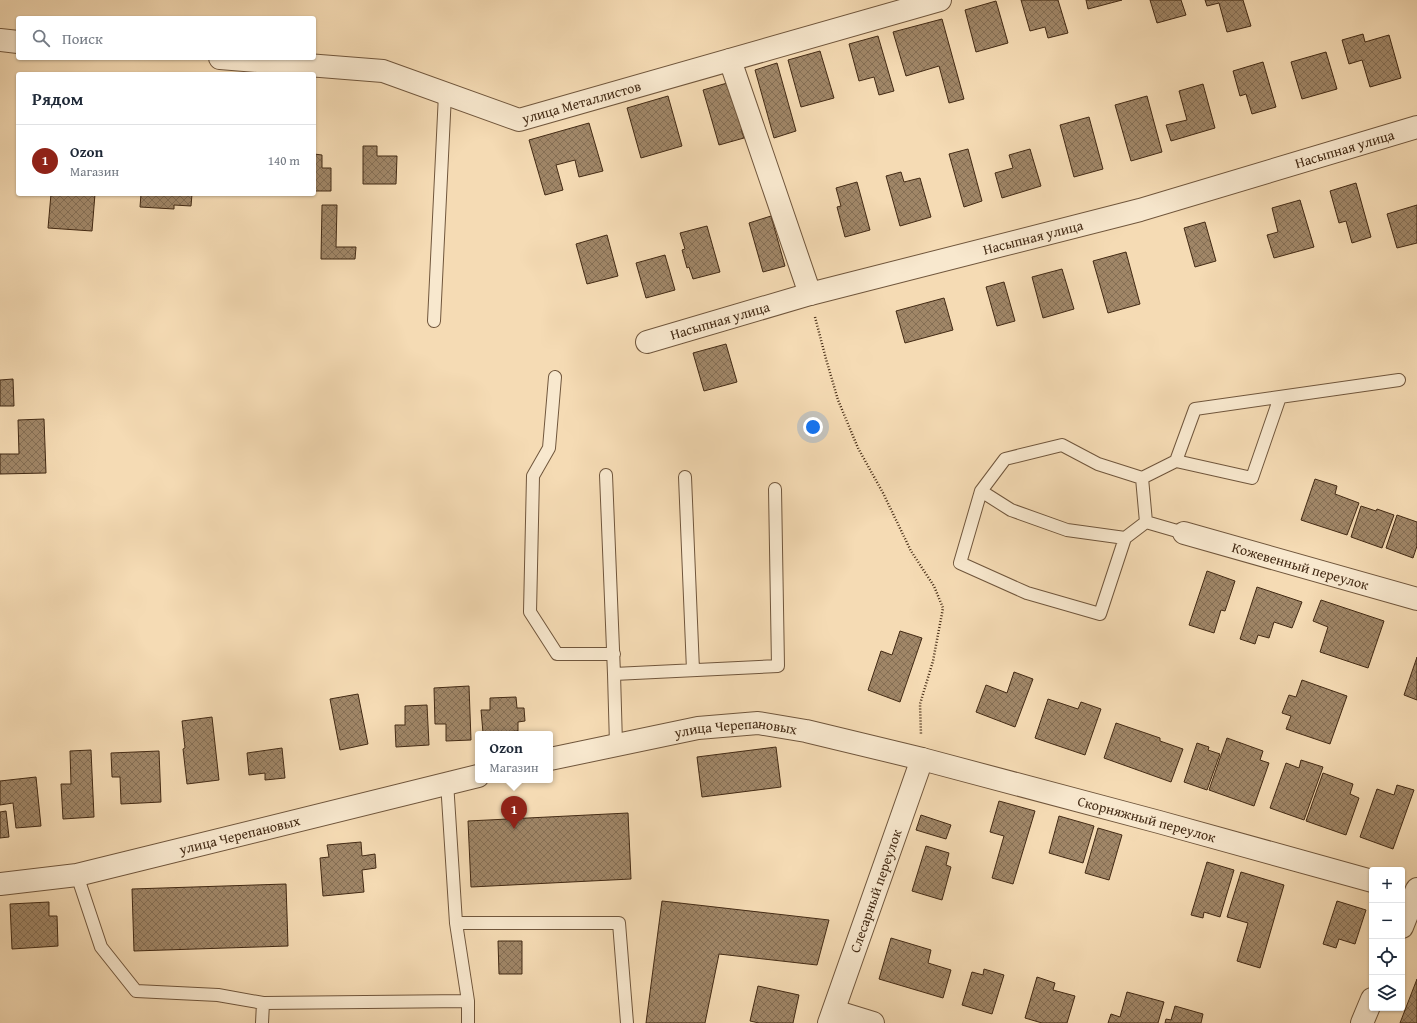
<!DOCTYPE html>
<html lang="ru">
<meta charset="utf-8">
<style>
:root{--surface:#fff;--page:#f2f2f3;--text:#1f2937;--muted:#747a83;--line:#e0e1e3;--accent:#8f2418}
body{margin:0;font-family:"Gentium Book Plus",serif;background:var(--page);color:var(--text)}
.controls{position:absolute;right:12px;bottom:12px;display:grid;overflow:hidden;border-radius:4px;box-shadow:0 1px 3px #0004}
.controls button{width:36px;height:36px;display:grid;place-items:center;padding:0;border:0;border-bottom:1px solid var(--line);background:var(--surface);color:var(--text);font:20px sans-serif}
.you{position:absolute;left:813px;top:427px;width:14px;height:14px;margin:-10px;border:3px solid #fff;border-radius:50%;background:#1a73e8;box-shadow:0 0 0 6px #1a73e833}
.badge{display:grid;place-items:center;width:26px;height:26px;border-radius:50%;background:var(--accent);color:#fff;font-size:13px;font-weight:700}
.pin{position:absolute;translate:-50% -33px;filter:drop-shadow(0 1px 2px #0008)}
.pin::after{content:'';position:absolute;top:21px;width:14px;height:12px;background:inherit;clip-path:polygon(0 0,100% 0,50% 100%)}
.popup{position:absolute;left:475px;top:731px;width:78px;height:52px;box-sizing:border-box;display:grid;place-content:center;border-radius:4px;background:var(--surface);filter:drop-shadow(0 1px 3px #0005);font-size:13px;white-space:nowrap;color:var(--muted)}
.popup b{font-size:15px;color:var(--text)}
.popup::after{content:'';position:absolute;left:50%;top:100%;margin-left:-8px;border:8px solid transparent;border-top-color:var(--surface)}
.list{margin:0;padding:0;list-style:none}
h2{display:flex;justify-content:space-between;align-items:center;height:52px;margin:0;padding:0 16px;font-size:17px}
h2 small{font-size:13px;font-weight:400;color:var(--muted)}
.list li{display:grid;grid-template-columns:26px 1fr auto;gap:12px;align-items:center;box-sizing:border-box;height:72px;padding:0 16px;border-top:1px solid var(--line)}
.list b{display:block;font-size:15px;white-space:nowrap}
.list p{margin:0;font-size:13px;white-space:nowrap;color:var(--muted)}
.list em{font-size:13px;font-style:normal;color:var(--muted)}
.icon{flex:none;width:22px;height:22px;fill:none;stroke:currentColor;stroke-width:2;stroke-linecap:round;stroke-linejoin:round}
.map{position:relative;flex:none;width:1417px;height:1023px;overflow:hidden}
.search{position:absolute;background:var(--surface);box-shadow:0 1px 3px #0004;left:16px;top:16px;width:300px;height:44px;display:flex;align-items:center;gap:10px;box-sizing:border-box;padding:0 14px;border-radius:4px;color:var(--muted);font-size:15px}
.panel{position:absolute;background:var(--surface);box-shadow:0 1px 3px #0004;left:16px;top:72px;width:300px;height:124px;border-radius:4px}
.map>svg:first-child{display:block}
.building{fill:url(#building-cross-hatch);stroke:#432a14}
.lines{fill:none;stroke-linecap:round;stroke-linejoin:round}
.lane-casing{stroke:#70563c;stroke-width:14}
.street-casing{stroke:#70563c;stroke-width:24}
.path{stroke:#432a14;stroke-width:2.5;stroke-dasharray:1 2;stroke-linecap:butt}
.lane{stroke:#f8e8ce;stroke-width:12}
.street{stroke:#f8e8ce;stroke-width:22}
.labels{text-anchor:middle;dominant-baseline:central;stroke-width:3;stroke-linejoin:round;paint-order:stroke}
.street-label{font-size:14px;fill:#432a14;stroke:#f8e8ce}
</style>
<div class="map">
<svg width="1417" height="1023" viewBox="0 0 1417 1023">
<defs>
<pattern id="building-cross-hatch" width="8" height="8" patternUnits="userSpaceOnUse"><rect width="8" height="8" fill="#a08667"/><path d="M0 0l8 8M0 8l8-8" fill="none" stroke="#846e54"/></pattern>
</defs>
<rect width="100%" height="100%" fill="#f5dbb4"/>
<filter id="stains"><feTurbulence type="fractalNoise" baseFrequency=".005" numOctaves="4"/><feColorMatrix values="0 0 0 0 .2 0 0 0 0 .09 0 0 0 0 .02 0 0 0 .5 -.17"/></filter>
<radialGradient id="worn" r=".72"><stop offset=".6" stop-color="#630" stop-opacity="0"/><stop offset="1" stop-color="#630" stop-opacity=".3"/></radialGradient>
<path class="building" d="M1021,0H1058L1068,33L1048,38L1045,27L1030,31Z
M1086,0H1122L1088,9Z
M1150,0H1181L1186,15L1157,23Z
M1205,0H1243L1251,26L1227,32L1219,3L1207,6Z
M996,1L1008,43L976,52L965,10Z
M942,19L964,99L949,103L939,66L906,76L893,32Z
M1363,34L1365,42L1389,35L1401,78L1370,87L1362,60L1349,64L1342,40Z
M878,36L894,91L879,95L874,77L859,81L849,44Z
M820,51L834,98L801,107L788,60Z
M1326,52L1337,89L1302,99L1291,62Z
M1263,62L1276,107L1252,114L1246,94L1240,96L1233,71Z
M777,63L796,131L774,138L755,70Z
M734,81L747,128L741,129L744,138L719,145L703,90Z
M1203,84L1215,128L1171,141L1166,125L1187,120L1179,91Z
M668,96L682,146L641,158L627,108Z
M1147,96L1162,152L1131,161L1115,105Z
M1089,117L1103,169L1074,177L1060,125Z
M589,123L603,171L579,177L575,160L556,165L563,190L545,195L529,140Z
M363,146H377V156H397L396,184H363Z
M968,149L982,201L964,207L949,154Z
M1030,149L1041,186L1002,198L995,173L1013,168L1009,155Z
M314,154L322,155V168H331V191H314Z
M901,172L904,182L920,178L931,217L900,226L886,176Z
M857,182L870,230L845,237L837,207L841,206L836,188Z
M1356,183L1371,237L1352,243L1346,221L1339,223L1330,191Z
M51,194H95L92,231L48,228Z
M141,194H192L191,206L174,205V209L140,207Z
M1300,200L1314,247L1274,258L1267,235L1278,232L1272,208Z
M322,205H337L336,247H356L355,259H321Z
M1417,205V243L1397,248L1387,214Z
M771,216L785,266L763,272L749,223Z
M1205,222L1216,261L1195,267L1184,228Z
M707,226L720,272L693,279L689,267L687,268L682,250L685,249L680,233Z
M607,235L618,276L587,284L576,244Z
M1126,252L1140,304L1108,313L1093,261Z
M665,255L675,290L646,298L636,263Z
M1062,269L1074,309L1043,318L1032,277Z
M1004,282L1015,321L997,326L986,287Z
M944,298L953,330L905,343L896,311Z
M726,344L737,382L704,391L693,353Z
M13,379L14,406H0V380Z
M44,419L46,473L0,474V454H19L18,420Z
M1315,479L1337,486L1335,494L1359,503L1347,535L1301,520Z
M1361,506L1376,511L1377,509L1394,515L1382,548L1351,537Z
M1397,515L1417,522V546L1413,558L1386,548Z
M1207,571L1235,581L1225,611L1221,610L1214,633L1189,625Z
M1257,587L1302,602L1292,628L1274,622L1269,638L1258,635L1255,644L1240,639Z
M1321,600L1384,621L1368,668L1320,652L1328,627L1313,621Z
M900,631L922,638L900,702L868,690L881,651L892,655Z
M1417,657V700L1404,695Z
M1014,672L1033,679L1015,727L976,712L986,685L1007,693Z
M1302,680L1347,696L1330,744L1286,729L1291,716L1282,713L1289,695L1296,697Z
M469,686L471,740L446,741V724H435L434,688Z
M358,694L368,744L340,750L330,699Z
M516,697L517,708H524L525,721L518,722V731L483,733L481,710H490V698Z
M1048,699L1078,709L1081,702L1101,709L1085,755L1035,738Z
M427,705L429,745L396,747L395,725H405V706Z
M212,717L219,780L187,784L183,749L185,748L182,721Z
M1116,723L1160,738V741L1183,749L1171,782L1104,758Z
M1227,738L1263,751L1260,760L1269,763L1254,806L1209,790Z
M1197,743L1209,747L1208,750L1220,754L1207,790L1184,782Z
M776,747L781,787L702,797L697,757Z
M282,748L285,778L265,780V773L249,775L247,753Z
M91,750L94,817L63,819L61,784H71L70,751Z
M159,751L161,802L121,804L120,777H112L111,753Z
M1301,760L1323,767L1304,820L1270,808L1286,763L1299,768Z
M1323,773L1353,784L1350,794L1359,798L1346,835L1306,821Z
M36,777L41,826L16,828L13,803L0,805V781Z
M1397,785L1414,790L1393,849L1360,837L1377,789L1394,795Z
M999,801L1035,811L1013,884L992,878L1004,836L990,832Z
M6,811L9,837L0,838V812Z
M628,813L631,879L471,887L468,821Z
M921,815L951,825L946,839L916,830Z
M1059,816L1094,826L1083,863L1049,853Z
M1098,828L1122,835L1109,880L1085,873Z
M361,842L362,856L375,854L376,868L362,870L364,892L323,896L320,858L329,857L327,845Z
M926,846L949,853L946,865L951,867L942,900L912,891Z
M1207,862L1234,870L1220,917L1204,912L1203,918L1191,915Z
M1241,872L1284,885L1260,968L1237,961L1248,923L1227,917Z
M286,884L288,946L134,951L132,889Z
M662,901L829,920L817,965L719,954L705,1023H646Z
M1337,901L1366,910L1355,944L1339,939L1336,948L1323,944Z
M49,902V916H57L58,946L12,949L10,904Z
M891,938L931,950L928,963L951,970L943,998L879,979Z
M498,941H522V974H499Z
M984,969L1004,975L992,1014L962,1005L972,972L983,975Z
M1037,977L1055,983L1053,990L1075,996L1067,1023H1042L1025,1018Z
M1417,979V1023H1400Z
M758,986L799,995L793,1023H759L750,1021Z
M1127,992L1164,1002L1158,1023H1108L1111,1014L1120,1017Z
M1175,1006L1203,1014L1201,1023H1165L1166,1019L1171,1020Z"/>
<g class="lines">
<g class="lane-casing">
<path id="lane" d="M434,321L445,94
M555,377L549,448L533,476L530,612L557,654H614
M1176,461L1195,409L1399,380
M606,475L614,674L616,744
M685,477L693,670
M1142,478L1146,522L1125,538L1100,614L1027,593L960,563L981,491L1005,459L1062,445L1098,464L1142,478L1176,461L1252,478L1280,397
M981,491L1011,510L1067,530L1125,538
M1146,522L1184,533
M614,674L778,666L775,489
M447,782L456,923L468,1001V1023
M77,875L101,947L136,991L218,995L263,1003
M456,923H619L627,1023
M262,1023L263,1003L468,1001"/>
</g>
<g class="street-casing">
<g id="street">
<path d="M0,40L18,42"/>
<path id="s1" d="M220,58L383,71L519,120L940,0"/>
<path d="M730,60L810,294"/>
<path id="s2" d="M647,342L810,294L1140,210L1417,127"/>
<path id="s3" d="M1184,533L1417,599"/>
<path id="s4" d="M550,759L698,728L758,723L806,731L922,759L1159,822L1372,881"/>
<path id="s5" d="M0,884L77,875L478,776"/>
<path d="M1402,927L1417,889"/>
<path d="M834,1011L873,1023"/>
<path id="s6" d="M829,1023L922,759"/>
<path d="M1362,1023L1372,999"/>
</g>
</g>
<path class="path" d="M815,317L826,359L838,400L858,448L883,493L911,551L934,586L943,608L933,661L920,704L921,735"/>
<use href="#lane" class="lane"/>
<use href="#street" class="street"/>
</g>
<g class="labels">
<g class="street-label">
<text stroke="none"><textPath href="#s1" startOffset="373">улица Металлистов</textPath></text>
<text stroke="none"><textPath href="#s2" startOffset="724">Насыпная улица</textPath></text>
<text stroke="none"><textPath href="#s2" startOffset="400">Насыпная улица</textPath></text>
<text stroke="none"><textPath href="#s2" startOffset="76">Насыпная улица</textPath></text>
<text stroke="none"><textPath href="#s3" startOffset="121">Кожевенный переулок</textPath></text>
<text stroke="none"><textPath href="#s4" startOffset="189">улица Черепановых</textPath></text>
<text stroke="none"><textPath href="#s4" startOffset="612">Скорняжный переулок</textPath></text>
<text stroke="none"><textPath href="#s5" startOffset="245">улица Черепановых</textPath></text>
<text stroke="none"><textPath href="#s6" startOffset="140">Слесарный переулок</textPath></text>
</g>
</g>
<rect width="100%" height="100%" filter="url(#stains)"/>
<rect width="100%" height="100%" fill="url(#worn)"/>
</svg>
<div class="controls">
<button>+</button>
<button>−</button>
<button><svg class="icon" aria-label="locate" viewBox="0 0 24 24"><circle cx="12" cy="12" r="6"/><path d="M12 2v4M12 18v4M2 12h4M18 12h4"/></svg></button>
<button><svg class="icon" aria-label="layers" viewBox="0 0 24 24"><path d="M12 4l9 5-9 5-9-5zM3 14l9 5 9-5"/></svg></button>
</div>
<div class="you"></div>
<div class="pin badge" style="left:514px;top:829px">1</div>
<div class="popup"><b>Ozon</b>Магазин</div>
<div class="search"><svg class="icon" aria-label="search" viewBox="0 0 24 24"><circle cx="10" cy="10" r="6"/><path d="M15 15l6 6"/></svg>Поиск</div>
<section class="panel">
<h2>Рядом<small></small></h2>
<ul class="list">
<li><span class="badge">1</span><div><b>Ozon</b><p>Магазин</p></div><em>140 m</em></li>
</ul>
</section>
</div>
